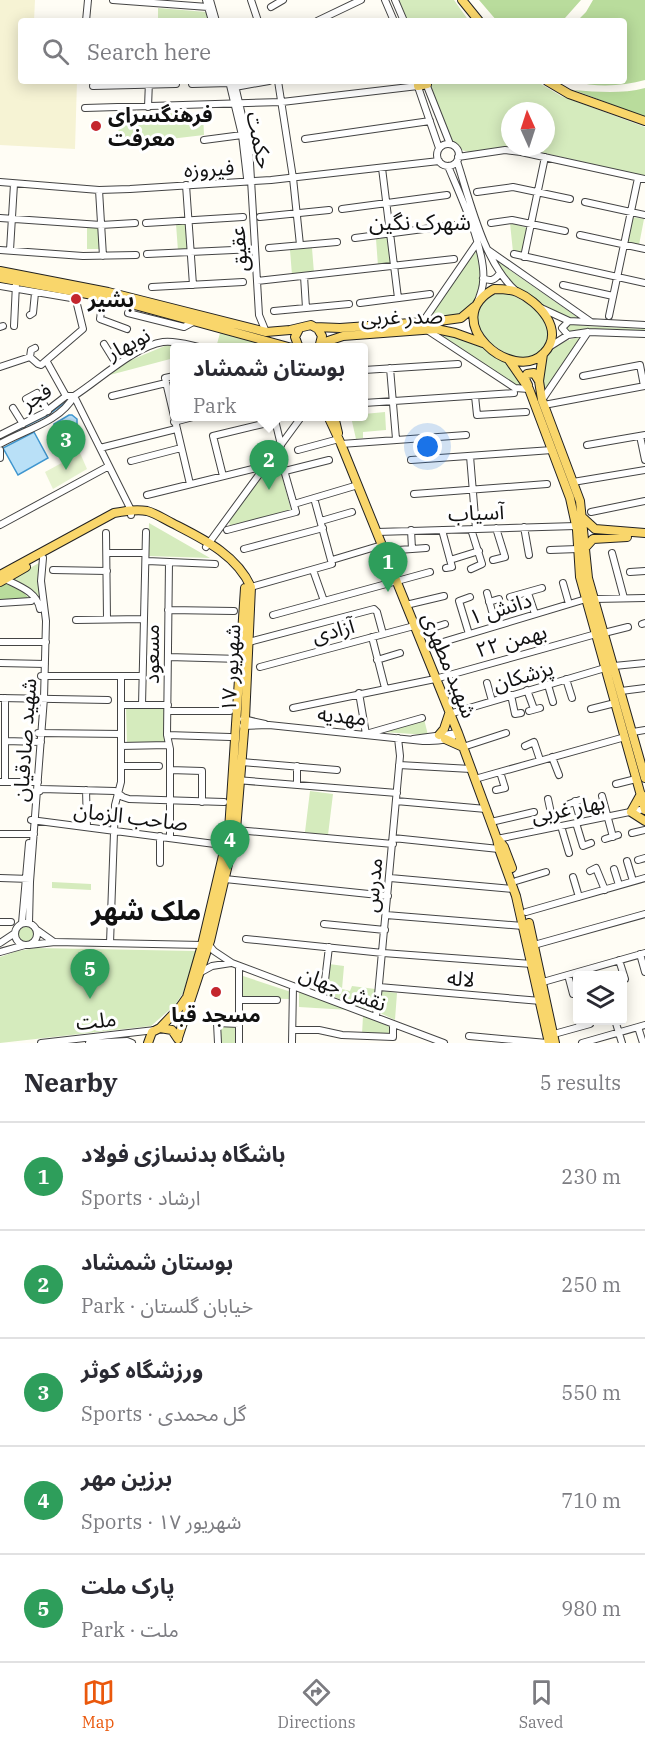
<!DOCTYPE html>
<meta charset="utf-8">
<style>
:root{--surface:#fff;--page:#f2f2f3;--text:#2b2b33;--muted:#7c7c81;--line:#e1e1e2;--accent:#ea580c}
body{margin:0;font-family:"IBM Plex Serif","Noto Sans Arabic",serif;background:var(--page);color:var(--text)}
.controls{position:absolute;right:18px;bottom:18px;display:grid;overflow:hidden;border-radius:6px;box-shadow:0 3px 15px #0003}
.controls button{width:54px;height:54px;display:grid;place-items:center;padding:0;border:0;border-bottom:2px solid var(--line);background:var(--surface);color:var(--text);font:30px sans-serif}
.compass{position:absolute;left:501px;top:102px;width:54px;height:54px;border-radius:50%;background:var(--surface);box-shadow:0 3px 15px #0003;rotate:357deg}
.you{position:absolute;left:428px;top:447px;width:21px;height:21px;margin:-15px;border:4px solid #fff;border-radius:50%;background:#1a73e8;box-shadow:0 0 0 9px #1a73e833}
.badge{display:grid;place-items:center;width:39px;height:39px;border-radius:50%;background:var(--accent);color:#fff;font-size:20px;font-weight:700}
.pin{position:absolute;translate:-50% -50px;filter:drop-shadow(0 2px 3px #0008)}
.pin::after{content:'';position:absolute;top:32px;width:21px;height:18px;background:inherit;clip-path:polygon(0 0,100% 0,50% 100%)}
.popup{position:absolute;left:170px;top:343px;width:198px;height:78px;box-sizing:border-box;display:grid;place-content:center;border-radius:6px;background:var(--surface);filter:drop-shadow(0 2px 4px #0005);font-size:20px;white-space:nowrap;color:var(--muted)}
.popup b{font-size:22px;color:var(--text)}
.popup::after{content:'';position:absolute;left:50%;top:100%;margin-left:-12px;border:12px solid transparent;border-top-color:var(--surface)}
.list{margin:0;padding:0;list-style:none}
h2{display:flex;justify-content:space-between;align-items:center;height:78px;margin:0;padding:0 24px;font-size:26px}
h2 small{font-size:20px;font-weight:400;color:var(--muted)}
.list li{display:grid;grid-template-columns:39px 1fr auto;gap:18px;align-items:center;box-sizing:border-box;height:108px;padding:0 24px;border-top:2px solid var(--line)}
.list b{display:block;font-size:22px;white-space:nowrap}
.list p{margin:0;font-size:20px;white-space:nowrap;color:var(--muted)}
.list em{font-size:20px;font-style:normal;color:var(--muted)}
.icon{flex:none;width:33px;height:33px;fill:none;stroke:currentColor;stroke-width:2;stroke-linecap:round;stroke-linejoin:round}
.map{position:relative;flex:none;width:645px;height:1043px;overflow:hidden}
.search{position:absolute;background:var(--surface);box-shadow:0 3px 15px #0003;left:18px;right:18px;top:18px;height:66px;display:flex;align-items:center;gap:15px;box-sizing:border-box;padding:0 21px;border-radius:6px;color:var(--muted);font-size:22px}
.sheet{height:618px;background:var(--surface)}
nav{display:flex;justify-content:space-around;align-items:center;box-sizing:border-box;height:84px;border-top:2px solid var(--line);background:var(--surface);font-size:16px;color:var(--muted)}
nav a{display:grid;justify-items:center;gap:3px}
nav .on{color:var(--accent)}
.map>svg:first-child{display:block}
.farmland{fill:#f6f3d4}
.green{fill:#d5ebbd;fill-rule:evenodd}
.forest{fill:#b9dc9c}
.pitch{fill:#e6f2cf}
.water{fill:#b9e0f7;stroke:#3f96cf;stroke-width:1.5}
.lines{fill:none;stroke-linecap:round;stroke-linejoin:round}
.stream{stroke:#3f96cf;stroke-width:1.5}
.minor-casing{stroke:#444;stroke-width:8}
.major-casing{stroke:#222;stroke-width:10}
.minor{stroke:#fff;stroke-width:6}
.major{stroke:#f9d66b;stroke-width:8}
.poi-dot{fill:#c4262e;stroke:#fff;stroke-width:2}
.labels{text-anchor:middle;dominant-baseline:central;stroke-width:6;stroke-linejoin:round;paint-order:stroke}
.poi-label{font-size:21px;font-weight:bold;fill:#111;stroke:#fff;text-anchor:start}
.street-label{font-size:21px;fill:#111;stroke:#fff}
.neighbourhood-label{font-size:22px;fill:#111;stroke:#fff}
.district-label{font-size:27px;font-weight:bold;fill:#111;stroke:#fff}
</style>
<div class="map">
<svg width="645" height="1043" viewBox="0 0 645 1043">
<rect width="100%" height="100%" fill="#fffdf5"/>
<path class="farmland" d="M0,0H35L34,21H21V81H77L75,149L0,145Z"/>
<path class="green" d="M399,0H454L469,21H407Z
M158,8L206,12L208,21H158Z
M429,81H536L561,96L645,127V176L518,147L469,152L461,150L452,144ZM510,111H546V147H510Z
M203,113L204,135L119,145L118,114Z
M632,217L644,219L639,245L627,242Z
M188,223L189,250L178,251L176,224Z
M510,223L528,228L522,254L513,252Z
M87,228H100L101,249H87Z
M389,237L392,265L378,266L376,239Z
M312,248L314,273L292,275L290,250Z
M476,251C482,271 484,303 460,314C450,318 438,318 427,319Z
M497,261L580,319C548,316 511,291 497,261Z
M507,293C526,300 558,321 546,346C544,349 539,354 536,357L514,359L490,343L476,323C481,303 484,293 507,293Z
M572,323L583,326L645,329V332L567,331L565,329L569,324Z
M433,332C455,333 491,347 508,363C514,369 519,378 525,386H515Z
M220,333L254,342L253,345C238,348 222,348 207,345L208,343L217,344Z
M583,336L543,394C538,358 548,344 583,336Z
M167,345L186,347L174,348V358L106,376L124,363Z
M385,412L386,430L363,432V438L356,439L351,417L364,416V414Z
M277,457L291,510L230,526L229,521Z
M149,523L210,558L148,556Z
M39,563V597L27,587L10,579Z
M126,707H164L165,743L127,744Z
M424,719L428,735L383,732Z
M310,791L333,794L328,835L305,832Z
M52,882L91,884V890L52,888Z
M16 934a10 10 0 1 1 20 0a10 10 0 1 1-20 0Z
M36,948L196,951L183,993L175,1005L151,1026L0,1043V957L17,951Z
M329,964L344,966L342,989L350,991L352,986L375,989L373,1009L369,1010L326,994Z
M243,976L291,992L290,999L243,998Z
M382,991L397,993L395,1020L380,1013Z
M299,992L349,1010L299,1007Z
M363,1016L391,1027V1035L362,1034Z
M221,1026H236V1043H221Z"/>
<path class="forest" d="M479,0H581L565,18L557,21H497Z
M593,0H645V80C623,86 596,88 574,81H624V21H577L586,12Z
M645,88V117L574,90C598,92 622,94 645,88Z
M5,582L22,591L31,600L0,601V585Z"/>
<path class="pitch" d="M80,453L87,469L53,489L45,472Z"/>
<path class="water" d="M69,415H72L77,419V426L62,435H58L53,430L54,424Z
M34,432L48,458L18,475L3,448Z"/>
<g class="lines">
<path class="stream" d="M0,439L48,415L67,401"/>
<g class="minor-casing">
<path id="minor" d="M113,0L208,7
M206,0L212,21
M210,0L216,21
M251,0L258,21
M385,0L394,21
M395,0L404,21
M271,7L283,0
M86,21L88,0
M317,21L361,0
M229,81L242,135L247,178L250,182
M234,81L249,146L259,315L266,332
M278,81L293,178L300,245
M416,81L439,148
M425,81L450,144
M192,84L230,83
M93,86L176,84
M235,87L269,81
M148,107L149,81
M85,108L282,102L418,86
M305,139L430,121
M204,140L242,135
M437 155a11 11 0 1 1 22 0a11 11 0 1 1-22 0Z
M458,157L505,150L521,152L645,179
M457,161C470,201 484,263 516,291
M448,166C460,195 487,252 483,282C483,288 480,295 478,301
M382,168L398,298
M0,182L99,190L130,189L271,180L439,161
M186,185L193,285
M99,190L103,256
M477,192L513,187L570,199
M585,202L645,215
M342,209L447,195
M260,217L329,210
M0,218L101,225L135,223
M146,223L243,217
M491,223L512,220L565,231
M580,235L645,249
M355,238L454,225
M269,248L337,242
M0,250L83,256L136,255
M10,250L14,184
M488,250L591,322
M147,254L255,249
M514,254L645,283
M524,257L545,157
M304,276L306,308
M483,278C491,282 495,280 500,273
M257,281L454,259
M563,285L613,296
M0,286L77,299
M152,287L243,282
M103,297L100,319L127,329
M360,303L430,294
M541,308L569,321L645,325
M274,311L349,304
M128,313L184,327L195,321
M30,315L33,313L35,293
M609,316L638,178
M422,323L477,243
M14,326L16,284
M0,327L3,326
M427,330L515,388L529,389
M568,335L562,328L569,321
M104,344L117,365
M549,347L568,335L588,332L645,334
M253,348L262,344L264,340
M30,357L31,350L35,348
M47,362L66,396
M0,367L30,357L38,364L41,365L83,329L74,292
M390,368L396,439
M364,370L458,364
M174,376L165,378L190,484
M583,376L640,365L644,386
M74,396L131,510V515
M112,396L166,383
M475,396L477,415L526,412
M26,399L37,393L48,411
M542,400L588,332
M364,403L514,393
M544,405L645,386
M13,408L23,424
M274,416L281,445
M174,422L197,416
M0,435L44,413L66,396H74
M640,436L645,460
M0,444C24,430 60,422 74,396C98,381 135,346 163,342C176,340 192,346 205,348
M341,444L466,435
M587,445L645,435
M100,448L176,429
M0,450V458
M298,450L339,439
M470,456L476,529
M411,460L552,450
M131,461L181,448
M285,471L329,460
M223,476L213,436L263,424
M573,482L645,470
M414,494L547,484
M147,495L265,466
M294,504L358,485
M591,512L645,501
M321,521L352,512
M0,525L109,466
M524,527L529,555
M227,530L296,512L278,449
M411,530L412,549
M442,530L452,567L446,568
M377,532L576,526
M106,533L107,619
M206,547L302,416
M244,549L323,528
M398,550L426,548
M550,550L578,549
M107,553H145
M612,553L624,598
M332,560L382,545
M450,560L479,551
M493,560L505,557L496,528
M147,561L215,564
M169,562L167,735L170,749V837
M471,569L482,564L471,529
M53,570L107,571
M313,570L324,601
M630,572L645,571
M5,579C19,586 37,592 40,609
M563,583L569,604
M251,587L332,564L314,498
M487,593L496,626
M528,593L535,614
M510,597L542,588
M594,599L645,598
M489,602L499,599
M0,603L31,601
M406,605L444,596
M168,610L234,611
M273,615L430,572
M76,620L144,619
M642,624L645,623
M417,633L445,624
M604,633L628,627
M469,634L459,601L470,597
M372,637L385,688
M0,642H46
M249,642L374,609L377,612L383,634
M423,648L586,599
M168,657L241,659
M377,660L400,653
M0,663L45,664
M614,666L645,663
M260,667L414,626
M41,676H142
M566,679L572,698
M487,683L492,701
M548,685L553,702
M527,690L534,709
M621,691L645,688
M359,693L366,734L422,718
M511,695L515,714L521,713
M0,698L108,700
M121,705H168
M142,705L146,532
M293,708L435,679L596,634
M591,709L615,703
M168,711H230
M529,711L540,708
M449,714L605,668
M243,719L265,724
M243,726L269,725L423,741C435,741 449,741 458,733L413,739
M633,732L645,730
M38,733L121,734
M167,735L230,737
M5,741L41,742
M121,746L168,745
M525,746L534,742L540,760
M463,747L506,733
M552,757L559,775
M242,762L337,770
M399,765L471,769
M121,766H159
M170,770L202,771V802
M475,779L625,737
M236,780L397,793
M0,782H38
M5,782V698
M616,784L636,779
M297,785V766
M86,790L87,827
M496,790L505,788L500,772
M40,791L41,789L115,791L123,797L129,799L224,802
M602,796L613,837
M548,799L554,827
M396,801L486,809
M575,801L581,822
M569,804L580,800
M31,820L230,846
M491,822L534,812
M576,823L583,846L591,843
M561,826L569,853
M236,830L393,844
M632,833L645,830
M0,834H34
M160,836V863
M393,838L499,849
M497,839L645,809
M605,839L618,835
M638,860L645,858
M627,861L633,881
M614,869L619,885
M590,871L596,868L605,890
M573,877L579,897
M0,878L30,879
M390,878L514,889
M225,879L388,896
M516,881L546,872
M526,912L645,878
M386,915L523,926
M0,922H11
M15 934a11 11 0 1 1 22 0a11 11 0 1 1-22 0Z
M22,923L29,843
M29,923L30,882L44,698L46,621L41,581L43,558
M324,924L385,930
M37,930L54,942
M246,939L383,953L532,964
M0,943L15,933
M110,943L115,805L121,782V676
M29,945L55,942L202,945
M209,945L214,951L232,963L444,1043
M534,945L645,914
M0,952L25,945
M640,954L645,972
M619,960L625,979
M201,972L212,966L231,963
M568,975L573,994
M543,982L645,953
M379,987L541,1001
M323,997L329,947
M239,1000H277
M376,1017L400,756L398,738
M615,1020L622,1043
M638,1027L643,1043
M293,1030H319L342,1035L393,1037V1024
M554,1034L590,1024
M469,1036L547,1043
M41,1043L155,1030
M89,1043L127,1041L132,1043
M218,1043L217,1023L239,1024
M239,1043V966
M292,1043L293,986
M582,1043L645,1025"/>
</g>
<g class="major-casing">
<path id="major" d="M462,0L479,21
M547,81L569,94L645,121
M418,86L427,84
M0,271L108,292L266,332L290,330L311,325L318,329L322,336L319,348
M0,278L109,298L292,348
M494,289C501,289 510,289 517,292C538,301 566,330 544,353C513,385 437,320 494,289Z
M315,327L340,328L439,321L461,318L474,307
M322,343L343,336L436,329L455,333L483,343
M299,348L295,337L299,329
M543,354L539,381L542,400L580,501L588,578L645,778
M509,360L529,389L570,498L577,530L580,577L645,810
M528,385L525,379L527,374L534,373L539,381
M328,416L341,444L458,733L497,839L499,849L516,896L549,1043
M334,416L338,433
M583,518L595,529L645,533
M584,549L593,539L627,537
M0,575L114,513C125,511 136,509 147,511C155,513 164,519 172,523C203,539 236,554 251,587L245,719L236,830L210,941L178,1038
M0,582L26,567
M439,735L444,729L449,714
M445,739L463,747
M641,794L631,812L645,821
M498,839L504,847L512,868
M529,923L555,1043
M160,1028L180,1007L187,997L202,945L229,830L245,588
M148,1043L152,1032L160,1028L172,1030L178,1039"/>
</g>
<use href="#minor" class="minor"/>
<use href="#major" class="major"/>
</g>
<g class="poi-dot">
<circle cx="96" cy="126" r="6"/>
<circle cx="76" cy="299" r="6"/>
<circle cx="216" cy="992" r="6"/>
</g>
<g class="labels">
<g class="poi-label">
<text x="108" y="114">فرهنگسرای<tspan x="108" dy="24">معرفت</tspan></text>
<text x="88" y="299">بشیر</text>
<text x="216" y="1014" text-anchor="middle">مسجد قبا</text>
</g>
<g class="street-label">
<text transform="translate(260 140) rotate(78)">حکمت</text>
<text transform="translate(209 168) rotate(-3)">فیروزه</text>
<text transform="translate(238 249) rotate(-94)">عقیق</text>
<text transform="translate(402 316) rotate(-1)">صدر غربی</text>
<text transform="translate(128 343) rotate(-28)">نوبهار</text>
<text transform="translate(36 396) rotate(-32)">فجر</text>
<text transform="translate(476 512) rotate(-2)">آسیاب</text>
<text transform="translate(500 608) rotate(-17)">دانش ۱</text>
<text transform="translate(333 630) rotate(-15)">آزادی</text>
<text transform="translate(511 640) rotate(-16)">۲۲ بهمن</text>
<text transform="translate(151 654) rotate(-90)">مسعود</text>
<text transform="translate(450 665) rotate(68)">شهید مطهری</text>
<text transform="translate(230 668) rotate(-87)">۱۷ شهریور</text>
<text transform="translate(523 675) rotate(-16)">پزشکان</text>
<text transform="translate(342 715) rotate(6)">مهدیه</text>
<text transform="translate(24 740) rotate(-86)">شهید صادقیان</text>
<text transform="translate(568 808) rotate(-11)">بهار غربی</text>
<text transform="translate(131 816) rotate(7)">صاحب الزمان</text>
<text transform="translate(372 885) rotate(-85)">مدرس</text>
<text transform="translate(461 978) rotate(5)">لاله</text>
<text transform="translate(343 988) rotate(21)">نقش جهان</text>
<text transform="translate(96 1020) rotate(-6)">ملت</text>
</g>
<g class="neighbourhood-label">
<text x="420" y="221">شهرک نگین</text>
</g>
<g class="district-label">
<text x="146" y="909">ملک شهر</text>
</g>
</g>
</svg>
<div class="controls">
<button><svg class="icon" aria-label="layers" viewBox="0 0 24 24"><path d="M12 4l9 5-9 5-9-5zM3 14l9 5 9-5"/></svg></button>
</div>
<svg class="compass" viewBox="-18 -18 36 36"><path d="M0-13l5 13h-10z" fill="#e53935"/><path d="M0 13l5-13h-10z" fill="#7c7c81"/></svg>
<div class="you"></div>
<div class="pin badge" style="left:388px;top:592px;background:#2e9e5b">1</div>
<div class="pin badge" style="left:269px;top:490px;background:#2e9e5b">2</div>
<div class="popup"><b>بوستان شمشاد</b>Park</div>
<div class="pin badge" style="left:66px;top:470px;background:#2e9e5b">3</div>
<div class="pin badge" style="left:230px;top:870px;background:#2e9e5b">4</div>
<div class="pin badge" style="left:90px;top:999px;background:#2e9e5b">5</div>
<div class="search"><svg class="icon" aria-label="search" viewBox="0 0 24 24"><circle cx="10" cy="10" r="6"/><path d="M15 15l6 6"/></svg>Search here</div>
</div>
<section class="sheet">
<h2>Nearby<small>5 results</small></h2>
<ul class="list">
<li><span class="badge" style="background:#2e9e5b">1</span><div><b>باشگاه بدنسازی فولاد</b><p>Sports · ارشاد</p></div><em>230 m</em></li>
<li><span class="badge" style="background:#2e9e5b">2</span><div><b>بوستان شمشاد</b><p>Park · خیابان گلستان</p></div><em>250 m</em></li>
<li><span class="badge" style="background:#2e9e5b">3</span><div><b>ورزشگاه کوثر</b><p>Sports · گل محمدی</p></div><em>550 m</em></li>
<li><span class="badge" style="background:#2e9e5b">4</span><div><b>برزین مهر</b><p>Sports · ۱۷ شهریور</p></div><em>710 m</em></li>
<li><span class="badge" style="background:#2e9e5b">5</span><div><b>پارک ملت</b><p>Park · ملت</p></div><em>980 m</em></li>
</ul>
</section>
<nav>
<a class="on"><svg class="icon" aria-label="map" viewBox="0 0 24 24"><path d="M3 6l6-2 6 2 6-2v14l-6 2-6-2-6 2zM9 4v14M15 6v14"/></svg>Map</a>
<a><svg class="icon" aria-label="directions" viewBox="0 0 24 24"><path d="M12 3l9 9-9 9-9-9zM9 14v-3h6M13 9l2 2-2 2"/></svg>Directions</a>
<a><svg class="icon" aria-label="saved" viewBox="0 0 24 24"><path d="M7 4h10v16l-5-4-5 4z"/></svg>Saved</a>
</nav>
